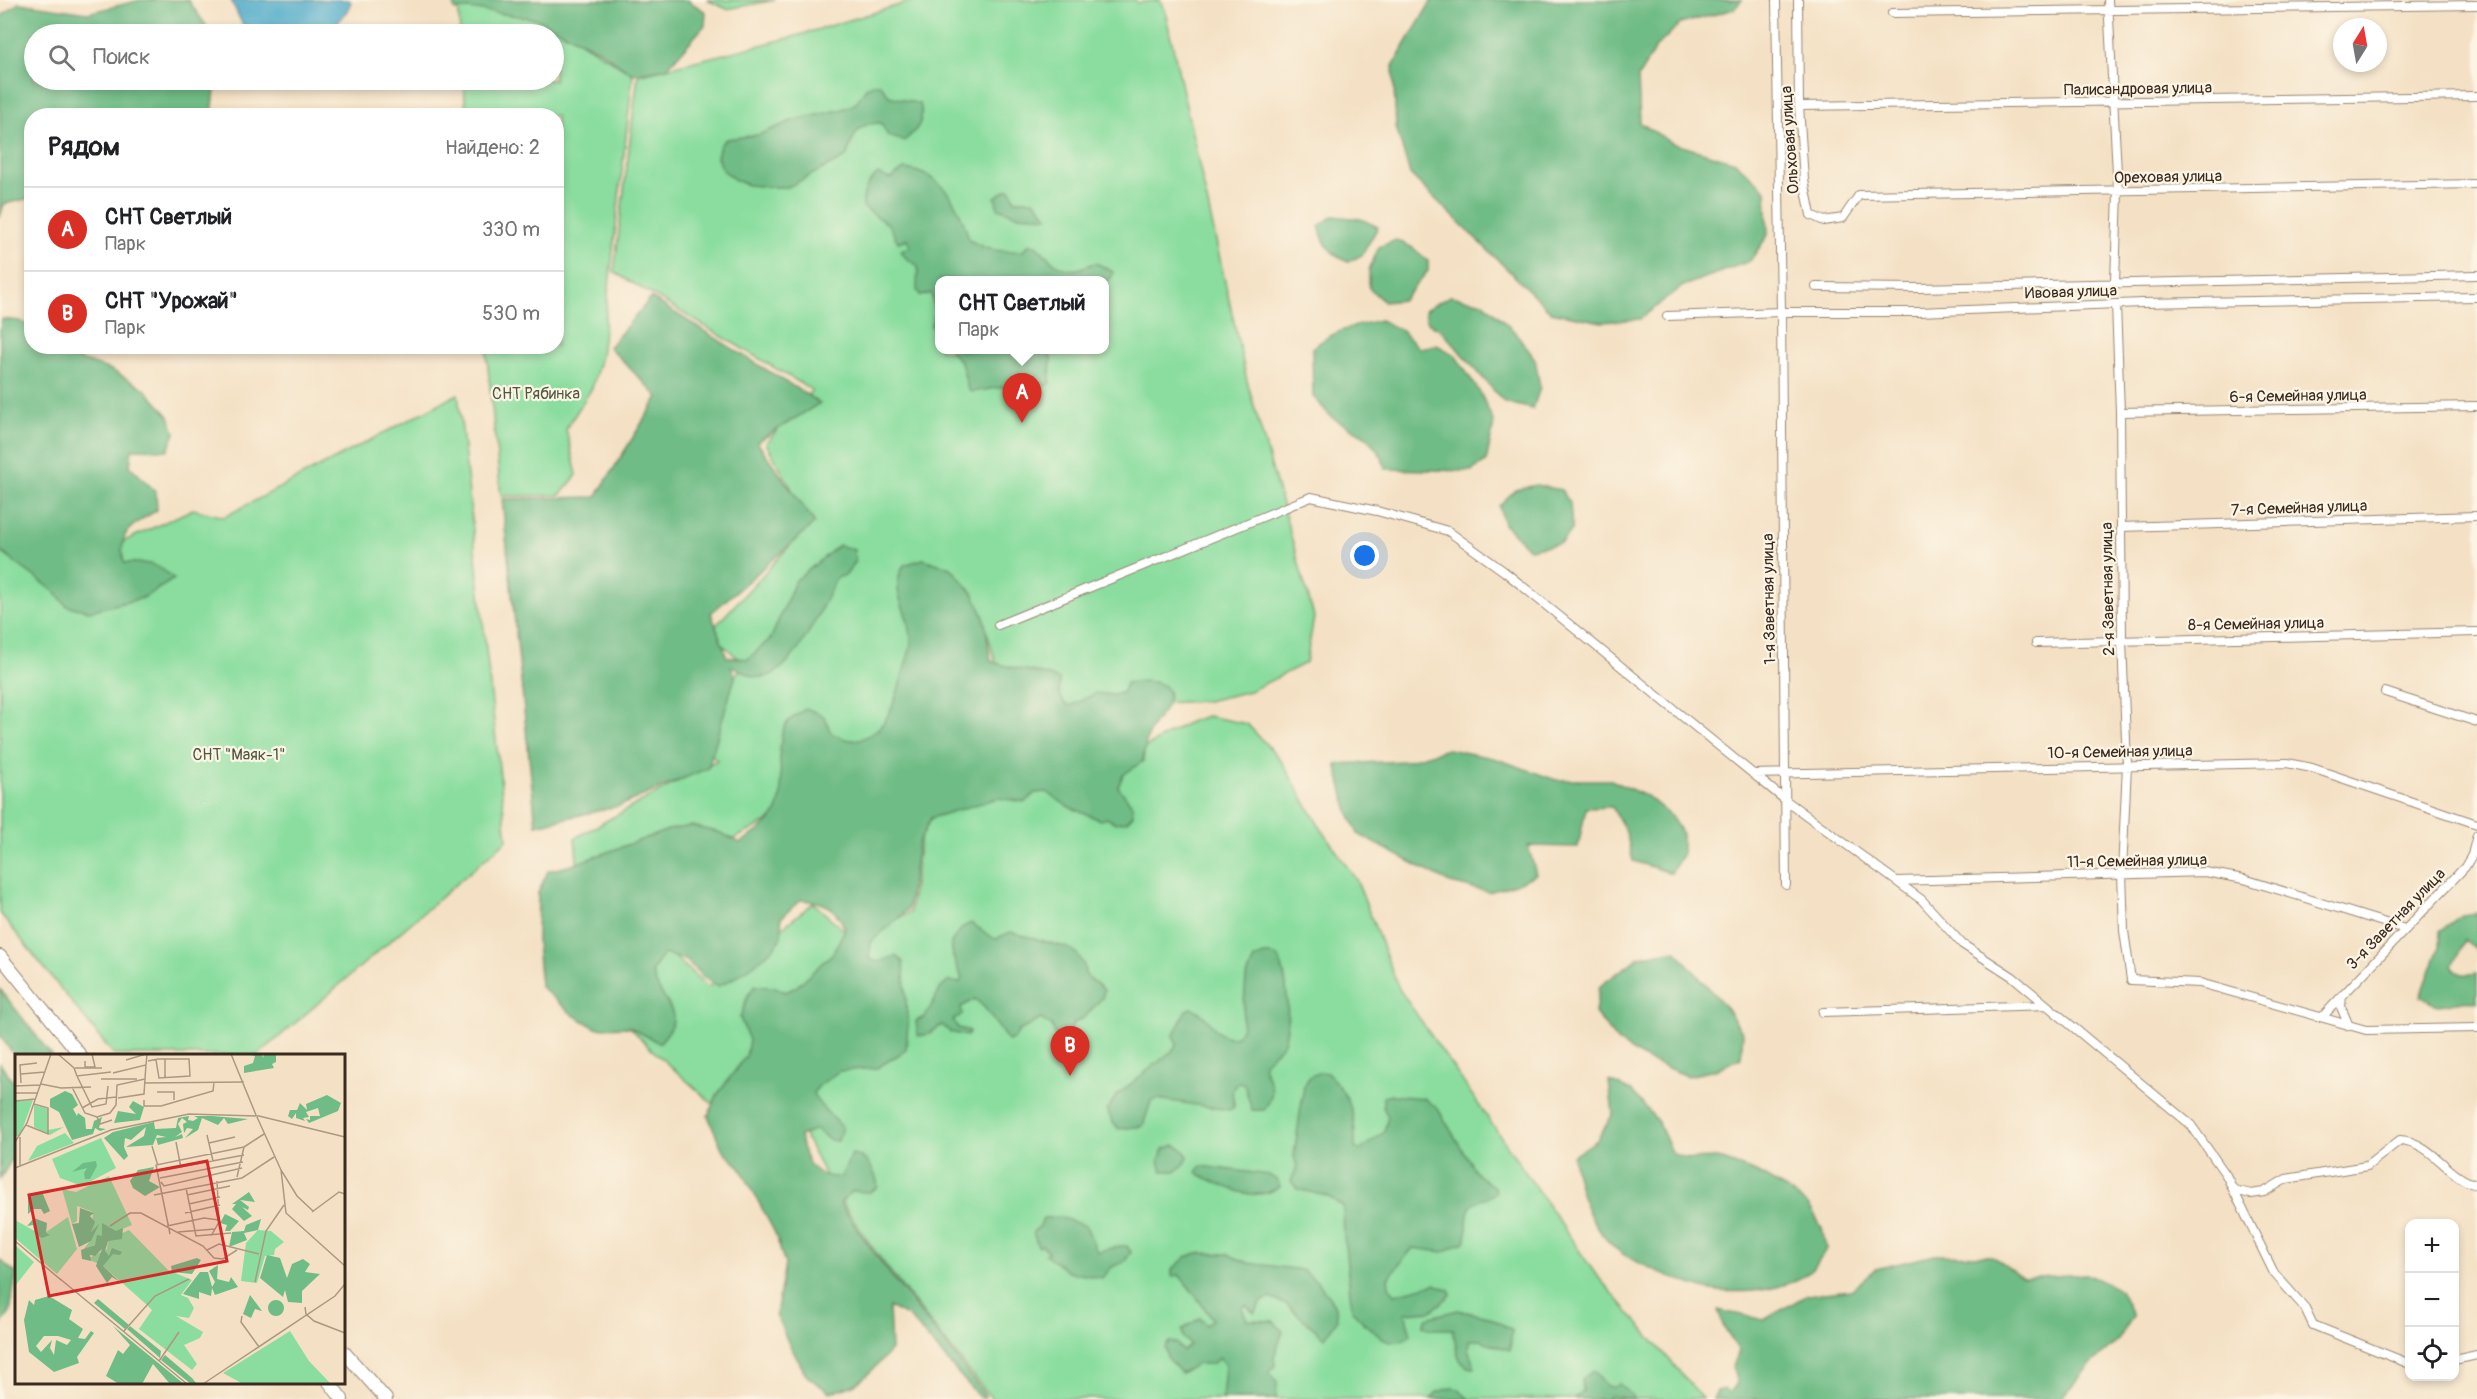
<!DOCTYPE html>
<html lang="ru">
<meta charset="utf-8">
<style>
:root{--surface:#fff;--page:#f6f6f6;--text:#202124;--muted:#757577;--line:#e0e0e0;--accent:#d93025}
body{margin:0;font-family:Pangolin,sans-serif;background:var(--page);color:var(--text)}
.controls{position:absolute;right:18px;bottom:18px;display:grid;overflow:hidden;border-radius:12px;box-shadow:0 3px 9px #0003}
.controls button{width:54px;height:54px;display:grid;place-items:center;padding:0;border:0;border-bottom:2px solid var(--line);background:var(--surface);color:var(--text);font:30px sans-serif}
.compass{position:absolute;left:2333px;top:18px;width:54px;height:54px;border-radius:50%;background:var(--surface);box-shadow:0 3px 9px #0003;rotate:11deg}
.you{position:absolute;left:1365px;top:556px;width:21px;height:21px;margin:-15px;border:4px solid #fff;border-radius:50%;background:#1a73e8;box-shadow:0 0 0 9px #1a73e833}
.badge{display:grid;place-items:center;width:39px;height:39px;border-radius:50%;background:var(--accent);color:#fff;font-size:20px;font-weight:700}
.pin{position:absolute;translate:-50% -50px;filter:drop-shadow(0 2px 3px #0008)}
.pin::after{content:'';position:absolute;top:32px;width:21px;height:18px;background:inherit;clip-path:polygon(0 0,100% 0,50% 100%)}
.popup{position:absolute;left:935px;top:276px;width:174px;height:78px;box-sizing:border-box;display:grid;place-content:center;border-radius:12px;background:var(--surface);filter:drop-shadow(0 2px 4px #0005);font-size:20px;white-space:nowrap;color:var(--muted)}
.popup b{font-size:22px;color:var(--text)}
.popup::after{content:'';position:absolute;left:50%;top:100%;margin-left:-12px;border:12px solid transparent;border-top-color:var(--surface)}
.list{margin:0;padding:0;list-style:none}
h2{display:flex;justify-content:space-between;align-items:center;height:78px;margin:0;padding:0 24px;font-size:26px}
h2 small{font-size:20px;font-weight:400;color:var(--muted)}
.list li{display:grid;grid-template-columns:39px 1fr auto;gap:18px;align-items:center;box-sizing:border-box;height:84px;padding:0 24px;border-top:2px solid var(--line)}
.list b{display:block;font-size:22px;white-space:nowrap}
.list p{margin:0;font-size:20px;white-space:nowrap;color:var(--muted)}
.list em{font-size:20px;font-style:normal;color:var(--muted)}
.icon{flex:none;width:33px;height:33px;fill:none;stroke:currentColor;stroke-width:2;stroke-linecap:round;stroke-linejoin:round}
.map{position:relative;flex:none;width:2477px;height:1399px;overflow:hidden}
.search{position:absolute;background:var(--surface);box-shadow:0 3px 9px #0003;left:24px;top:24px;width:540px;height:66px;display:flex;align-items:center;gap:15px;box-sizing:border-box;padding:0 21px;border-radius:33px;color:var(--muted);font-size:22px}
.panel{position:absolute;background:var(--surface);box-shadow:0 3px 9px #0003;left:24px;top:108px;width:540px;height:246px;border-radius:24px}
.map>svg:first-child{display:block}
.green{fill:#8add9f;stroke:#62845e;stroke-width:1.5;fill-rule:evenodd}
.forest{fill:#6fbc86;stroke:#557352;stroke-width:1.5}
.water{fill:#4aa9c9;stroke:#426a74;stroke-width:1.5}
.lines{fill:none;stroke-linecap:round;stroke-linejoin:round}
.minor-casing{stroke:#988672;stroke-width:10}
.trunk-casing{stroke:#988672;stroke-width:14}
.minor{stroke:#fff;stroke-width:8}
.trunk{stroke:#fff;stroke-width:12}
.labels{text-anchor:middle;dominant-baseline:central;stroke-width:4.5;stroke-linejoin:round;paint-order:stroke}
.street-label{font-size:16px;fill:#3b2a1e;stroke:#fcf5e5}
.park-label{font-size:16px;fill:#4f573e;stroke:#fcf5e5}
.inset-road{fill:none;stroke:#aa9882;stroke-width:1.5}
.view{fill:#d62828;fill-opacity:0.15;stroke:#d62828;stroke-width:3}
.inset-edge{fill:none;stroke:#3b2a1e;stroke-width:3}
</style>
<div class="map">
<svg width="2477" height="1399" viewBox="0 0 2477 1399">
<rect width="100%" height="100%" fill="#fcf5e5"/>
<filter id="ink" filterUnits="userSpaceOnUse"><feTurbulence type="fractalNoise" baseFrequency=".0167" numOctaves="2"/><feDisplacementMap in="SourceGraphic" scale="12" xChannelSelector="R" yChannelSelector="G"/><feConvolveMatrix kernelMatrix="1 2 1 2 8 2 1 2 1" color-interpolation-filters="sRGB"/></filter>
<filter id="wash" filterUnits="userSpaceOnUse"><feTurbulence type="fractalNoise" baseFrequency=".008" numOctaves="4" result="noise"/><feDisplacementMap in="SourceGraphic" scale="24" xChannelSelector="R" yChannelSelector="G"/><feGaussianBlur stdDeviation="1.35" result="paint"/><feColorMatrix in="noise" values="0 0 0 0 0 0 0 0 0 0 0 0 0 0 0 0 0 1.4 0 .05"/><feComposite in="paint" operator="in"/></filter>
<g filter="url(#wash)">
<rect width="100%" height="100%" fill="#f4e1c5"/>
<path class="green" d="M458,0L530,11L633,74L601,356L592,388L566,429L577,475L560,495L501,496L486,347L556,346V116L466,115L464,80H554V34H460Z
M707,0H775L727,9Z
M916,0H1136L1137,3L1160,0L1165,11L1247,381L1314,617L1306,663L1250,691L1207,701L1134,704L1054,717L998,670L987,632L940,590L893,730L831,767L767,822L722,845L578,869L575,838L717,760L694,736L744,663L709,633L811,523L766,443L812,390L614,272L638,75L793,37ZM940,280H1104V350H940Z
M458,394L507,840L258,1055H114L0,913V487L73,565L193,509L224,517Z
M1207,716L1247,724L1280,759L1318,824L1357,881L1399,989L1594,1272L1703,1399H992C922,1311 845,1226 799,1123L713,1104L650,1048L607,1003L667,950L708,987L813,903L852,937L910,913L922,827L944,804L1134,754L1189,722Z"/>
<path class="forest" d="M141,0H188L212,34H34V80H216L212,115L32,116L31,198L4,204L0,217V17L19,3L88,13Z
M452,0H687L706,12L705,25L667,68L633,74L600,51L537,19L469,9L455,10Z
M1432,0H1742L1734,9L1680,24L1656,47L1638,77L1640,123L1672,143L1735,162L1766,190L1768,235L1750,261L1683,286L1640,319L1602,322L1551,312L1410,174L1396,127L1393,66Z
M874,84H880L889,96L920,104C925,122 917,130 904,141L888,136L881,123C855,122 854,137 846,157L788,187H773L748,185L735,180L722,169L717,157L720,145L726,139L758,135L794,120L840,110L855,104L866,88Z
M904,169C943,173 960,205 969,240C988,251 1001,252 1023,251L1028,245H1036C1047,256 1060,273 1077,269C1084,268 1089,264 1096,263L1113,272L1112,277L1105,284L1104,280H940L939,339L931,325L935,313L931,293L921,296L917,290L918,266L906,258L901,251L910,247L907,239L898,242L889,225L863,207C862,192 867,183 878,174L890,179Z
M1008,189L1011,190L1015,200H1034L1048,217L1017,215L998,208L995,197Z
M1333,216L1361,219L1378,227L1362,255L1348,262C1330,254 1324,245 1319,226Z
M1396,240L1413,248L1428,261V271L1403,300L1384,302L1369,288V270L1379,247Z
M1450,296L1484,303L1516,333L1535,359L1540,387L1533,409L1504,402L1442,331L1427,322L1425,310Z
M651,298L820,403L757,442L815,523L711,613L727,657L748,659L771,638L795,581L839,545L854,550L855,562L846,575L836,578C824,602 792,682 757,677C748,676 740,668 731,666L735,677L708,768L619,806L536,825L502,499L596,497L658,397L609,347Z
M2,319L20,321L31,327L32,346L57,347L60,353L111,370L144,388L169,416L175,433L168,450L132,449L130,466L156,492L157,510C132,526 117,530 124,563C147,562 158,563 174,579L143,598L89,611L67,606L54,591L0,551V328Z
M1380,320L1402,331L1419,348L1437,345L1455,355L1481,394L1494,423L1486,462L1471,471L1385,469L1382,457L1367,437L1331,417L1313,396L1312,349C1330,331 1355,326 1380,320Z
M949,350H1046L1051,357L1050,384L1042,387L1030,383L971,392L968,389L961,362Z
M1536,485L1561,490L1570,503L1572,530L1561,543L1529,549L1504,524L1499,506L1515,490Z
M923,559L951,568L973,593L984,617L991,661C1014,671 1037,669 1059,680V692L1064,703L1070,706L1096,693L1114,695L1123,692L1126,683C1144,680 1182,678 1164,710C1160,717 1154,721 1151,729C1146,739 1144,750 1143,761L1123,775L1118,787L1132,805L1133,815L1127,821L1115,823L1107,818L1100,820L1067,806L1047,792L1035,793L1025,802L998,798L931,818L918,844L908,909L871,942L869,958L877,962L896,956L903,962L908,1025L906,1050L877,1068L839,1071L820,1085L813,1093C818,1107 832,1115 842,1127L838,1141L829,1140L816,1129L800,1136C804,1161 813,1179 841,1177L852,1154C868,1156 876,1173 878,1187L870,1192L852,1191L840,1203C883,1271 937,1331 985,1395L984,1398L979,1397L909,1317L889,1307L891,1350C869,1373 862,1387 829,1392L807,1376L788,1342L776,1315L785,1264L775,1233L740,1167L723,1151L708,1116L717,1095L746,1056L749,1040L740,1018L748,995L755,986L775,987L786,992L796,987L833,953L845,929C836,906 823,901 800,900L781,918C782,926 783,934 779,941C773,953 732,981 718,986L704,978L686,960L663,954L652,972C660,1006 691,1011 659,1043L630,1027L596,1028L573,1015L541,987L537,942L538,893L548,871L572,865L668,830L692,826L721,833L740,843C791,813 780,801 780,750C781,741 781,730 787,723C792,717 800,713 806,708L824,716L831,733C838,736 847,741 853,740C888,737 896,698 904,670C906,662 910,652 911,644C913,612 886,595 904,565Z
M1448,749L1497,759L1556,780H1611L1648,797L1671,816L1682,834V855L1671,873L1633,861L1626,832L1612,807L1586,808L1578,847L1528,846L1536,874L1516,884L1489,892L1450,883L1358,834L1347,808L1336,764L1406,761Z
M2477,913V951L2465,940L2452,966C2458,976 2466,975 2477,973V1002C2452,995 2445,1016 2421,996L2439,948L2440,931L2462,915Z
M971,923L995,939L1011,932L1068,948L1077,954L1084,965L1085,974L1104,990L1102,998L1085,1017L1073,1024L1067,1037L1061,1042H1058L1052,1026L1041,1019L1019,1031L1015,1038L1008,1041L984,1007L975,999L961,1007L962,1015L953,1020L958,1028L970,1031L967,1036L950,1032L942,1025L926,1035L918,1036L916,1021L925,1017L941,988L948,981L959,983L962,979L953,957L951,942L963,927Z
M1675,950L1723,1004L1743,1033L1741,1058L1715,1070L1688,1076L1647,1060L1618,1042L1595,1013L1599,987L1639,957Z
M1264,955C1268,955 1274,954 1277,957C1288,968 1291,1030 1283,1044C1279,1051 1267,1056 1264,1064C1260,1073 1283,1085 1264,1110H1252L1244,1084L1239,1082C1228,1091 1234,1095 1234,1107L1229,1110L1157,1099L1151,1101L1143,1126L1119,1129L1112,1122L1107,1109L1118,1094L1172,1051L1177,1044L1173,1037L1186,1010L1191,1008C1211,1014 1215,1043 1237,1036L1242,1027L1246,979L1254,959Z
M0,989L48,1051L52,1055L16,1057L0,1036Z
M0,1064L16,1085V1152L0,1179Z
M1321,1072L1327,1073C1351,1096 1356,1116 1355,1148L1360,1150L1384,1132L1388,1117L1383,1107V1097L1391,1095L1424,1098L1438,1109L1477,1174L1494,1187L1496,1192C1488,1199 1476,1199 1470,1208C1465,1216 1469,1232 1465,1242L1443,1252L1413,1248L1388,1278L1389,1287L1395,1294L1435,1284L1450,1290L1451,1295L1431,1311L1405,1313L1411,1335C1387,1354 1369,1326 1352,1311L1344,1236L1343,1206L1327,1196L1297,1189L1291,1181L1297,1167L1294,1156L1304,1086L1310,1076Z
M1609,1081L1632,1091L1658,1122L1673,1154L1690,1159L1717,1158L1756,1172L1786,1189L1809,1206L1822,1228L1826,1249C1822,1256 1817,1266 1811,1271C1785,1291 1750,1293 1718,1291C1700,1290 1636,1264 1620,1252C1591,1230 1577,1191 1573,1156L1597,1140L1613,1114Z
M1175,1145L1181,1148L1188,1156L1186,1162L1177,1171H1162L1159,1161L1163,1149Z
M1201,1166L1269,1175L1278,1181L1280,1187C1252,1204 1226,1187 1200,1175L1197,1172Z
M1059,1217L1086,1226L1097,1252L1120,1246H1127L1131,1252L1125,1261L1112,1267L1102,1278L1068,1272L1045,1254L1048,1252L1042,1245L1038,1247L1033,1232L1040,1226L1043,1218Z
M1197,1253L1227,1254L1248,1263L1302,1270L1318,1282L1336,1307L1337,1320L1325,1338L1287,1305L1270,1298L1261,1302L1254,1313L1246,1305L1242,1308L1247,1320L1273,1321L1283,1331L1274,1358L1275,1366L1269,1372L1277,1383L1276,1399H1222L1225,1365L1219,1358L1212,1364H1197L1181,1373L1167,1357L1165,1347L1169,1342L1176,1343L1183,1351L1190,1345L1183,1337L1182,1330L1200,1318L1206,1325L1213,1319C1201,1304 1192,1290 1179,1275L1172,1276V1270L1186,1257Z
M1934,1255L1992,1256L2023,1278L2086,1274L2120,1290L2133,1316L2117,1342L2092,1363L2060,1399H1784L1782,1396L1781,1399H1713L1717,1391L1724,1389L1728,1393L1737,1385L1733,1367L1739,1351L1724,1328L1718,1310L1764,1320L1807,1295L1851,1290L1876,1269Z
M0,1260L16,1273L10,1312L0,1326Z
M1458,1310L1489,1317L1512,1330L1510,1350L1479,1340H1469L1468,1349L1475,1368C1455,1369 1456,1343 1453,1329H1430L1423,1325L1427,1318Z
M1594,1371L1607,1386L1613,1387L1619,1384L1633,1396L1632,1399L1610,1396L1607,1399H1574L1583,1391L1582,1379Z
M1452,1388L1458,1389L1469,1399H1431L1437,1392Z"/>
<path class="water" d="M231,0H349L351,2C334,47 287,34 247,34Z"/>
</g>
<g filter="url(#ink)">
<g class="lines">
<g class="minor-casing">
<path id="minor" d="M1776,0L1781,312L1786,885
M1798,0L1799,106L1804,180L1811,215L1824,221L1843,218L1859,195L2477,184
M2108,0L2118,192L2115,282
M1892,13L2477,5
M1799,106L2477,96
M1816,287L1918,288L2477,275
M2116,304L2120,412L2122,641L2127,765L2122,873L2124,931L2131,980L2200,983L2366,1030L2477,1028
M1667,316L1781,312H1919L2142,303L2477,297
M2120,412L2477,406
M2121,527L2477,516
M998,625L1311,497L1377,511L1448,531L1505,572L1784,799L1922,900L1962,944L2013,977L2191,1125L2226,1175L2274,1273L2305,1308L2313,1325L2410,1364
M2036,643L2477,632
M2385,692L2477,722
M1753,774L2287,763L2312,768L2477,824
M1897,881L2205,872L2244,879L2405,929
M2342,995L2341,1007L2349,1026
M1823,1012L2046,1005
M2323,1016L2465,867L2472,855L2477,835
M2234,1190L2251,1194L2264,1192L2286,1179L2367,1166L2400,1140C2433,1142 2447,1178 2477,1185
M2454,1360L2477,1355"/>
</g>
<g class="trunk-casing">
<path id="trunk" d="M0,956L81,1056
M344,1352L386,1399
M329,1382L342,1399"/>
</g>
<use href="#minor" class="minor"/>
<use href="#trunk" class="trunk"/>
</g>
</g>
<g class="labels">
<g class="street-label">
<text transform="translate(2138 89) rotate(-1)">Палисандровая улица</text>
<text transform="translate(1790 140) rotate(-94)">Ольховая улица</text>
<text transform="translate(2168 177) rotate(-1)">Ореховая улица</text>
<text transform="translate(2071 292) rotate(-2)">Ивовая улица</text>
<text transform="translate(2298 396) rotate(-1)">6-я Семейная улица</text>
<text transform="translate(2299 508) rotate(-2)">7-я Семейная улица</text>
<text transform="translate(2108 589) rotate(-91)">2-я Заветная улица</text>
<text transform="translate(1769 599) rotate(-91)">1-я Заветная улица</text>
<text transform="translate(2256 624) rotate(-1)">8-я Семейная улица</text>
<text transform="translate(2120 752) rotate(-1)">10-я Семейная улица</text>
<text transform="translate(2137 861) rotate(-1)">11-я Семейная улица</text>
<text transform="translate(2396 919) rotate(-46)">3-я Заветная улица</text>
</g>
<g class="park-label">
<text x="536" y="394">СНТ Рябинка</text>
<text x="239" y="755">СНТ "Маяк-1"</text>
</g>
</g>
<g transform="translate(15 1054)">
<rect width="330" height="330" fill="#f4e1c5"/>
<path d="M18,46L5,82H0V47ZM19,51L33,55V76L49,73L35,81L19,73ZM50,79L59,89L13,107L22,92ZM86,84L101,114L67,132L45,124L37,105ZM94,122L117,171L100,178L94,173L81,190L68,196L76,186L78,158L62,152V167L57,170L47,135L61,138ZM53,163L62,195L42,220L0,184V166L27,181ZM114,176L153,216L177,226L166,241L173,244L179,254L174,264L161,262L188,278L185,284L169,291L182,310L177,316L124,275L137,256L132,251L87,211L72,205L92,195L93,186ZM243,176L256,177L269,188L260,195L259,201L250,202L242,229L226,227L231,189ZM0,191L19,208L0,232ZM275,277L294,307L316,330H228L208,319Z" fill="#8add9f"/>
<path d="M247,0L248,4L249,0H261V8L257,10L259,14L229,19V12L238,9L240,2H235ZM50,37L57,40L63,51L58,55L62,62L63,59L70,64L71,75H77L79,67L87,63L84,74L91,75L85,77L80,74L78,80L57,86L44,58L35,53V45ZM312,41L326,49L323,57L294,69L291,65L295,66V62H305L303,54L291,58L294,63L288,64L290,67L281,64V59L277,65L273,62L275,56H282L285,49L292,56L291,50ZM118,47L129,53L125,66L99,69L103,57L121,60L114,53ZM174,62L173,66L178,67L183,64L179,62H197L233,65L213,70L209,64L203,71L187,64L183,76L170,84L178,75L172,74L169,79L168,70L172,68L167,64L163,70L167,78L160,83L167,80L168,84L143,91L141,84L151,83L142,81L138,91L111,93L129,82L131,73L116,86L110,84L109,93L113,102L109,106L89,84L98,78L139,68L140,75L161,74L163,64ZM81,107L82,112L75,125H70L69,119L72,114L57,118L68,109ZM139,113L134,127L145,133L130,142L118,134L115,127L123,116ZM27,138L35,157L29,160L26,155H19L13,160V143ZM234,138L240,148L225,146L234,153L233,156L227,153L237,162L229,167L217,155L221,150H217ZM65,154L79,159L75,162L80,168L76,178L84,170L76,187L64,193L57,170L64,169ZM210,160L224,167L215,177H210L212,171L205,169ZM19,164L32,169L31,179L35,181L27,184L20,180L18,171L12,172ZM246,165L243,176L229,179L232,186L214,193L217,178L229,177L231,171ZM87,169L101,177L108,174L107,185L93,187L90,197L94,202L97,194L107,198L105,201L98,200L88,212L105,228L97,223L92,229L81,212L87,195L80,202L75,201L76,207L67,205L66,196L80,191L82,181L87,182ZM252,201L265,204L272,224L277,210L288,205L295,210L290,218L305,220L287,237V249L273,248L270,236L268,243L245,224ZM182,204L186,206L177,220L157,218L156,212ZM203,211L202,225L214,228L216,223L223,233L200,241L197,234L196,242L184,238V245L168,240L185,218H193L197,233L200,228L194,217ZM235,241L247,257L240,255L236,264L228,260ZM34,242L57,256L54,265L68,275L63,284L70,285L76,277L79,279L62,303L64,309L39,318L14,298L9,266L14,246L19,251L20,246ZM29,282H43L56,286L52,291L41,286L39,301L35,294L37,286L26,298L21,292ZM83,245L114,271L110,275L79,249ZM253 254a8 8 0 1 1 16 0a8 8 0 1 1-16 0ZM98,272L169,330H155L138,310L127,330H104L91,322L103,296L108,300L115,291ZM115,272L146,297L145,304L112,275ZM150,301L177,324L181,329L176,330L146,306Z" fill="#6fbc86" fill-rule="evenodd"/>
<path class="inset-road" d="M43,0L59,14L62,22L96,18M216,0L241,61M150,5V24M111,6L131,0M70,7V13H80L77,0M133,7L143,5H174L175,22L144,24L141,6M60,14H87M98,19L131,11L132,0M6,20L30,18M62,22L77,53L91,50L93,32M86,25H122M6,29L5,11L22,9M129,29L229,28M26,30L46,34L76,33M0,32L25,31M57,33L70,59L82,63L95,59L101,51L102,31L130,25M142,38H159V46M0,39H22M103,44L129,40L131,10M129,46V52H146L198,37L199,28M0,47L20,45M67,54L83,45L101,43M82,63L85,70L97,66M242,63L266,116L282,142L298,157M11,71L33,80V54L19,50M192,81L198,107M0,88L12,69L36,0M161,88L166,114M194,89L220,83M137,92L143,112M229,93L249,80M5,111V83M0,114L96,76L174,60L244,62L330,83M150,116L229,101M266,116L271,159L330,212M222,123L229,93M145,124L228,108M146,128L149,132L227,114M171,134L181,182L216,179M139,141L227,124L259,103M172,141L215,132M174,150L205,143M297,158L324,138L330,140M170,159L205,151M95,172L115,159H126L188,192L199,204L208,205L222,196M152,172L189,164L204,166M163,178L200,175M155,180L141,111L229,93M196,182L204,168L202,127M0,187L46,226M192,196L204,190L244,200M44,224L172,330M240,228L251,177L269,151M290,253L291,260L299,267L330,279M227,262L226,268L244,293M109,277L140,242L174,225M144,307L164,278M188,330L320,242L330,230"/>
<path class="view" d="M192,107L212,207L34,242L14,141Z"/>
<rect width="330" height="330" class="inset-edge"/>
</g>
</svg>
<div class="controls">
<button>+</button>
<button>−</button>
<button><svg class="icon" aria-label="locate" viewBox="0 0 24 24"><circle cx="12" cy="12" r="6"/><path d="M12 2v4M12 18v4M2 12h4M18 12h4"/></svg></button>
</div>
<svg class="compass" viewBox="-18 -18 36 36"><path d="M0-13l5 13h-10z" fill="#e53935"/><path d="M0 13l5-13h-10z" fill="#757577"/></svg>
<div class="you"></div>
<div class="pin badge" style="left:1022px;top:423px">A</div>
<div class="popup"><b>СНТ Светлый</b>Парк</div>
<div class="pin badge" style="left:1070px;top:1076px">B</div>
<div class="search"><svg class="icon" aria-label="search" viewBox="0 0 24 24"><circle cx="10" cy="10" r="6"/><path d="M15 15l6 6"/></svg>Поиск</div>
<section class="panel">
<h2>Рядом<small>Найдено: 2</small></h2>
<ul class="list">
<li><span class="badge">A</span><div><b>СНТ Светлый</b><p>Парк</p></div><em>330 m</em></li>
<li><span class="badge">B</span><div><b>СНТ &quot;Урожай&quot;</b><p>Парк</p></div><em>530 m</em></li>
</ul>
</section>
</div>
